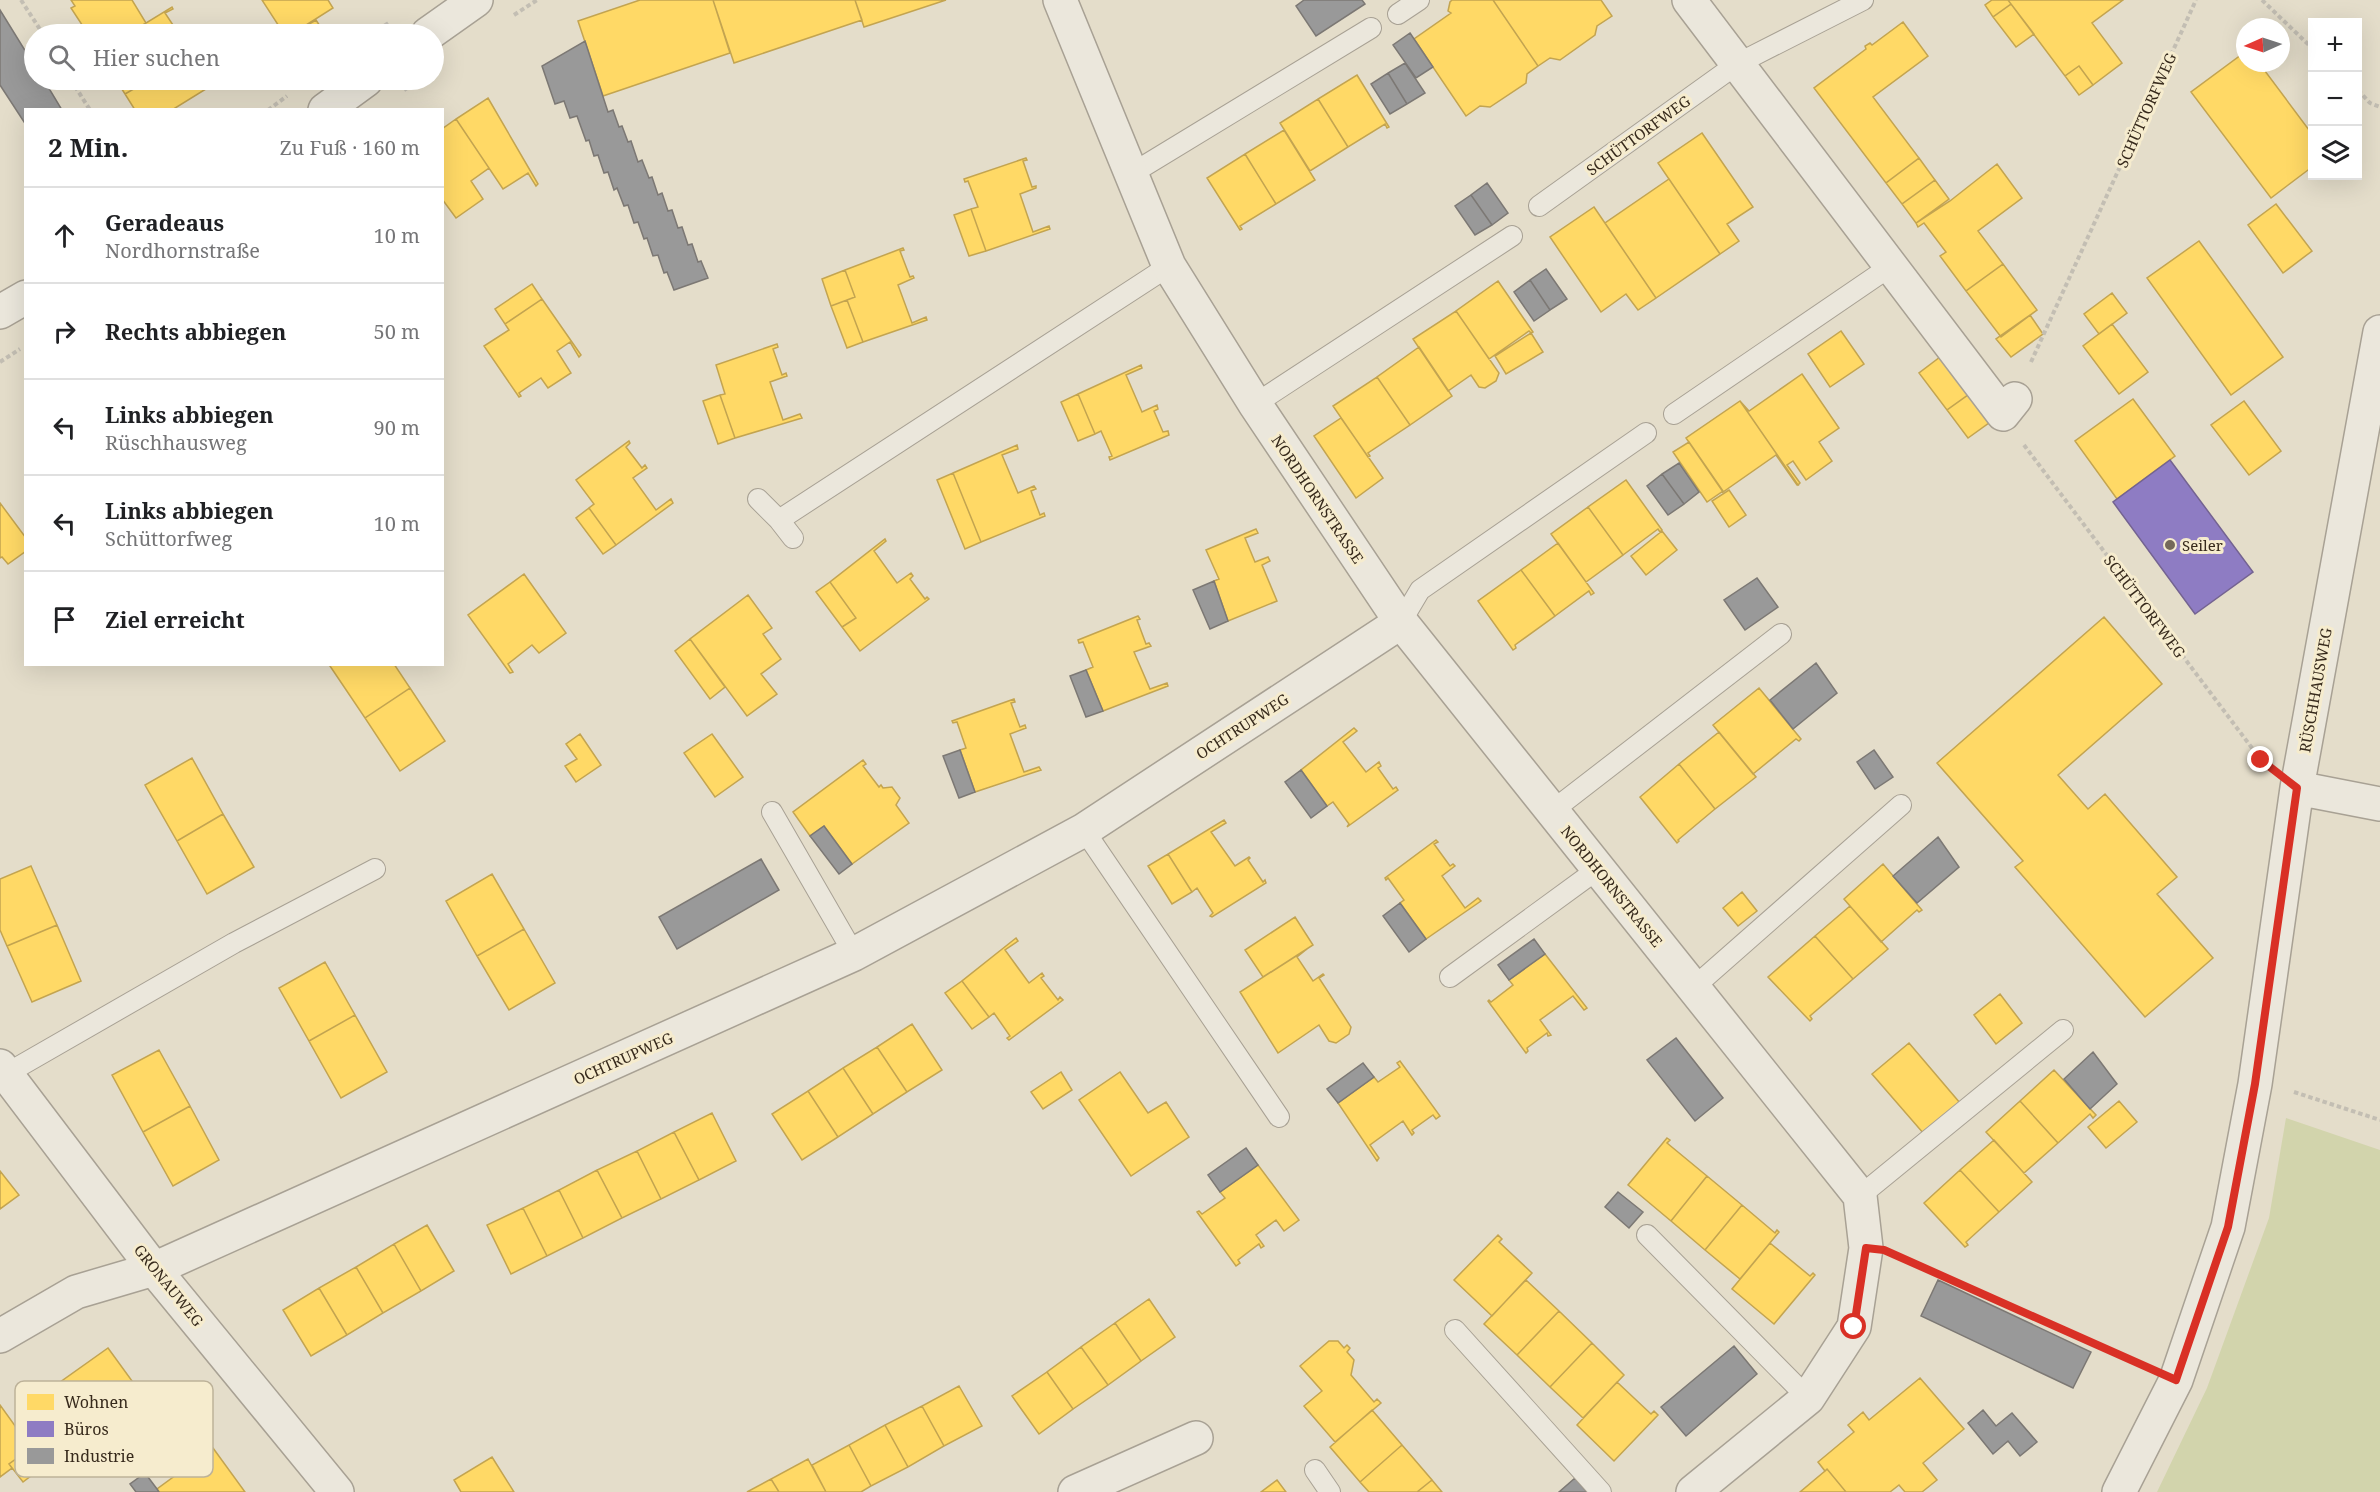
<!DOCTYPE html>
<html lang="de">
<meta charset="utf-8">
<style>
:root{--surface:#fff;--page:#f2f2f2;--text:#202124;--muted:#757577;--line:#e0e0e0}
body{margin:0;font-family:"Noto Serif",serif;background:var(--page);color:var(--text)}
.controls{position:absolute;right:18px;top:18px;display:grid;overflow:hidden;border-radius:0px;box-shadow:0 6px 24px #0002}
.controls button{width:54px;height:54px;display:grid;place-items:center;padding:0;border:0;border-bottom:2px solid var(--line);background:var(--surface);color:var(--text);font:30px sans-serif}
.compass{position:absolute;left:2236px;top:18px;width:54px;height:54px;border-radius:50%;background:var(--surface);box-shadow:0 6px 24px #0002;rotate:267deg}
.stop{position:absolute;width:18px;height:18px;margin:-14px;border:4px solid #d93025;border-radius:50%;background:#fff}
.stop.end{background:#d93025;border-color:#fff;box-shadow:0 2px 6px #0008}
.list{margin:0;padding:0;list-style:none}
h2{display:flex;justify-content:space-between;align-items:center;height:78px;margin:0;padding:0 24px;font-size:26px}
h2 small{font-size:20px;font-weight:400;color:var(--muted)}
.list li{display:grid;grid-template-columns:39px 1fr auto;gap:18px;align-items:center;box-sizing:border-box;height:96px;padding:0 24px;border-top:2px solid var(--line)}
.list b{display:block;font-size:22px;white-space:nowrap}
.list p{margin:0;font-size:20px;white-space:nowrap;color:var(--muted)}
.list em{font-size:20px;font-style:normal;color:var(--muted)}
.icon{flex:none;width:33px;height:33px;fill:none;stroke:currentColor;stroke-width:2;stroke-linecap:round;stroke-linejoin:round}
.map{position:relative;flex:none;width:2380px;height:1492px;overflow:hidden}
.search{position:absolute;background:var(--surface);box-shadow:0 6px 24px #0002;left:24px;top:24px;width:420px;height:66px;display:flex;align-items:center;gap:15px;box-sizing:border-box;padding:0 21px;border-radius:33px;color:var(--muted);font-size:22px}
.panel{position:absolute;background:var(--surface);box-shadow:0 6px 24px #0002;left:24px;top:108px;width:420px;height:558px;border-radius:0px}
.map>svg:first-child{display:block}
.green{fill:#d2d4ac}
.homes{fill:#ffd966;stroke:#c3a450;stroke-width:1.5}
.offices{fill:#8e7cc3;stroke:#746391;stroke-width:1.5}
.industry{fill:#999;stroke:#7c7874;stroke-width:1.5}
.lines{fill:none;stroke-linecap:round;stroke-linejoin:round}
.service-casing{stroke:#a8a194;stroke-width:22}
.minor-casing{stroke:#a8a194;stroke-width:36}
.tertiary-casing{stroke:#a8a194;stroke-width:36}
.path{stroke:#c3beb3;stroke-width:4;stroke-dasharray:4.5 3;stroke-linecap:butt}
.service{stroke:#ebe7dc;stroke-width:20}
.minor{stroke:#ebe7dc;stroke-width:33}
.tertiary{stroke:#ebe7dc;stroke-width:33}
.route{stroke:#d93025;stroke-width:8}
.poi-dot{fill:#746959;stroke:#f6ecce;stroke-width:2}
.labels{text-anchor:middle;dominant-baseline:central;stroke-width:6;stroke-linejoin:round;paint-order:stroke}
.street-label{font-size:15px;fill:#372a1c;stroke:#f6ecce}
.poi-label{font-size:15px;fill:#372a1c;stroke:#f6ecce;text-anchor:start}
.key{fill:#f6ecce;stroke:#bdb299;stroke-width:1.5}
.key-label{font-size:16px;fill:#372a1c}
</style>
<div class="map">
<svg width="2380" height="1492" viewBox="0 0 2380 1492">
<rect width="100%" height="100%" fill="#e4ddca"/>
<path class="green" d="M2286,1118L2380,1150V1492H2157L2207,1388L2269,1218Z"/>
<path class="homes" d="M71,0H132L146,23L128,34H88L71,8L75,6Z
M262,0H328L333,8L292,34H284Z
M640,0H713L730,53L603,96L578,21Z
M713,0H855L862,20L734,63Z
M855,0H946L864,27Z
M1452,0H1493L1538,66L1527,74L1526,83L1490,107L1480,106L1466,116L1414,39L1451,13L1448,11L1450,2Z
M1493,0H1601L1612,16L1597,26L1595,35L1560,60L1550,58L1538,66Z
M1992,0H2008L2011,4L1993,17L1985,5Z
M2008,0H2123L2092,23L2122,63L2093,85L2079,66L2065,76Z
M2011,4L2034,34L2016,47L1993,17Z
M172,7L173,9L165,13L179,34H128Z
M316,20L325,34H292Z
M1903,22L1928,56L1873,97L1919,158L1886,183L1814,88L1866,49L1865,46L1870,43L1872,45Z
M2245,52V63H2259L2312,134V167L2271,198L2191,92Z
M2079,66L2093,85L2079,95L2065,76Z
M1357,75L1389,127L1387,128L1385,124L1348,147L1318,99Z
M116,80H149L125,94Z
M149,80H211L214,84L172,110H135L125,94Z
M488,98L538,184L536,186L528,173L503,189L456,119Z
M1318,99L1348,147L1310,171L1280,123Z
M456,119L489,168L471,181L483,199L456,218L442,199V129Z
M1284,130L1315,180L1276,204L1245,154Z
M1702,133L1753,207L1727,224L1739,241L1720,254L1658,163Z
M1245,154L1276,204L1240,226L1242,229L1240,230L1207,178Z
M1026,158L1027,160L1023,161L1032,187L1036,186V188L1020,194L1033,232L1049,226L1050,229L986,251L971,209L978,207L968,181L965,182L964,179Z
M1919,158L1935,180L1902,204L1886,183Z
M1997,164L2022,198L1978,231L2003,264L1966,291L1940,256L1946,252L1924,223L1918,227L1916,223L1950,201Z
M1669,179L1720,254L1656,298L1605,223Z
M1935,180L1949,199L1916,223L1902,204Z
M2276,204L2312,251L2283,273L2248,225Z
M1594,207L1656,298L1638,310L1626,294L1601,312L1550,237Z
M971,209L986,251L969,256L954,215Z
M2199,241L2283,357L2231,395L2147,278Z
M903,248L904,250L900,251L910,277L913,276L914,278L898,285L912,323L926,317L927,320L863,342L847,300L855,297L845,270Z
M2003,264L2037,310L2001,337L1966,291Z
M845,270L855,297L831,306L822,279Z
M1498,281L1533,332L1531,333L1529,331L1489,359L1456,311Z
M532,284L542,299L505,324L495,309Z
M2112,293L2127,313L2099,334L2084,314Z
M542,299L581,355L579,357L570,342L557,351L571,373L548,388L541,378L519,393L521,396L519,397L484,346L509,330L505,324Z
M847,300L863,342L847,348L831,306Z
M1456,311L1499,373L1496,381L1485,388L1479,387L1471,375L1448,391L1413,339Z
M2030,315L2043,334L2011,357L1996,339Z
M2112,324L2148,372L2119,394L2083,346Z
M1841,331L1864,364L1830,387L1808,354Z
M1531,333L1543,352L1506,374L1495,356Z
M777,344L778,347L773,349L782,375L786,373L787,376L770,382L783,420L800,414L802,418L735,438L720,395L725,394L716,365Z
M1419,347L1452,396L1410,425L1377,377Z
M1944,354L1972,392L1947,410L1919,373Z
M1141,365L1142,368L1126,375L1142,412L1157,405L1158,409L1154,411L1163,432L1168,431L1169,435L1110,460L1109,457L1112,456L1101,431L1095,434L1078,394Z
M1802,374L1839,428L1819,442L1832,461L1806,480L1793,461L1787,465L1800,483L1798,485L1740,401L1749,411Z
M1377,377L1410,425L1368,453L1370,456L1368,457L1333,406Z
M1972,392L1993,420L1968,438L1947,410Z
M1078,394L1095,434L1078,441L1061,402Z
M720,395L735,438L718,444L703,401Z
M2133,399L2175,456L2117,499L2075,441Z
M1740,401L1798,485H1797L1776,455L1723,492L1686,438Z
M2244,401L2281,451L2249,475L2211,425Z
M1341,418L1383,478L1356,498L1314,436Z
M629,441L630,443L626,447L642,468L645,465L647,468L633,478L656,510L671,499L673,503L616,545L589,508L594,504L576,480Z
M1689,442L1723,491L1707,502L1673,452Z
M1017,445L1018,449L1002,455L1018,493L1034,486L1036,489L1031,491L1040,515L1044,513L1045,516L981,542L953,473Z
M953,473L981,542L965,549L937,480Z
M1626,480L1662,530L1660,532L1658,529L1623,555L1588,507Z
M1729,490L1746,515L1729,527L1712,501Z
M0,503L26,538V551L8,564L2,557L0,558Z
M1588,507L1623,555L1586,582L1551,534Z
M589,508L616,545L603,554L576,518Z
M1256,529L1258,533L1245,538L1255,562L1268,557L1270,561L1262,565L1277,601L1228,621L1214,581L1219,579L1206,550Z
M1662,531L1677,550L1646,575L1631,556Z
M885,539L886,541L874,551L897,583L911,573L913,576L910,579L925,599L927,597L929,599L860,651L842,627L856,618L830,582Z
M1558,543L1594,593L1591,595L1589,591L1555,616L1521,570Z
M1521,570L1555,616L1515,645L1516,648L1513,650L1478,601Z
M524,574L566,633L539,653L532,645L508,664L513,672L510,673L468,615Z
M830,582L856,618L842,627L816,592Z
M748,595L772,628L763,634L781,659L761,674L777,694L747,716L690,639Z
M1138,616L1140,619L1137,620L1146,644L1149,643L1151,646L1134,652L1150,689L1167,683L1168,686L1103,711L1086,670L1093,667L1083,642L1079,643L1078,640Z
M2104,617L2162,684L2058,775L2088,809L2105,794L2177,877L2157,894L2213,958L2145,1017L2015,867L2023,861L1937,763Z
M690,639L725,687L710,699L675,651Z
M332,664H394L410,688L365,718L330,666Z
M410,688L445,741L400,771L365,718Z
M1759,688L1801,739L1799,741L1796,739L1753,774L1713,725Z
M1014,699L1015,702L1011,703L1020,727L1025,725L1026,728L1010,734L1024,772L1039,767L1041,770L975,792L960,750L966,748L957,722L953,723L952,721Z
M1354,728L1357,731L1343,742L1366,772L1379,762L1381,766L1378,768L1393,789L1396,787L1398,790L1347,827L1349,824L1333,802L1327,806L1301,770Z
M1719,732L1756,777L1715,809L1679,764Z
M580,734L601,765L576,782L565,766L577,759L566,744Z
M712,734L743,777L715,797L684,753Z
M192,758L223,814L177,841L145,785Z
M863,760L866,764L863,766L879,787L881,785L883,788L892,787L900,798L896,805L909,823L852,864L824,826L810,836L793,812Z
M1679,764L1715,809L1678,840L1679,841L1677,843L1640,797Z
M223,814L254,867L207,894L177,841Z
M1224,820L1226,823L1211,832L1235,866L1249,857L1250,858L1248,860L1263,882L1265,880L1266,883L1212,917L1210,916L1213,913L1197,888L1192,892L1168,854Z
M1436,840L1438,842L1434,844L1450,866L1453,864L1455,866L1442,876L1465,908L1478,898L1481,901L1426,939L1400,903L1404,900L1388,878L1386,880L1385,878Z
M1168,854L1192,892L1172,904L1148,866Z
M1883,864L1922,910L1919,912L1917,910L1881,942L1844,899Z
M31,866L57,925L7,946L0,930V879Z
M492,874L524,929L477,956L446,901Z
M1742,892L1757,911L1738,926L1723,908Z
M1850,906L1888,949L1853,979L1815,936Z
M1295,917L1313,945L1263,977L1245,950Z
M57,925L81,981L32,1002L7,946Z
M524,929L555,983L509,1010L477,956Z
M1815,936L1853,979L1810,1016L1812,1019L1810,1021L1768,977Z
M1016,938L1018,941L1005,950L1029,983L1042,973L1044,976L1041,978L1058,1000L1060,997L1063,1000L1009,1040L1007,1038L1010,1036L994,1013L989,1017L962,981Z
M1307,949L1297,957L1313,981L1323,974L1324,975L1319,978L1351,1027L1349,1034L1336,1043L1329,1041L1319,1025L1278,1053L1240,992Z
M1545,954L1587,1008L1584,1010L1573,996L1540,1020L1551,1035L1548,1036L1547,1033L1527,1048L1528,1051L1526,1053L1488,1001L1489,1000L1491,1002L1513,985L1509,980Z
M325,962L355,1015L309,1041L279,988Z
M962,981L989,1017L972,1029L945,993Z
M2000,994L2022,1023L1996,1044L1974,1015Z
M355,1015L387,1072L341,1098L309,1041Z
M912,1024L942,1070L907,1092L877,1047Z
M1909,1043L1960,1103L1924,1134L1872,1074Z
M877,1047L907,1092L873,1114L843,1068Z
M159,1050L190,1106L143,1132L112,1075Z
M1400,1061L1440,1116L1436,1119L1433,1115L1412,1130L1414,1133L1412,1135L1403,1121L1370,1145L1379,1158L1377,1161L1338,1103L1374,1077L1378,1082L1400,1067L1397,1063Z
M843,1068L873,1114L838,1137L808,1091Z
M2054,1070L2096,1115L2093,1118L2090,1114L2058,1143L2020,1101Z
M1061,1072L1072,1090L1043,1109L1031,1092Z
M1120,1072L1148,1113L1166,1102L1189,1137L1131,1176L1079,1100Z
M808,1091L838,1137L802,1160L772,1114Z
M2020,1101L2058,1143L2024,1173L1986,1132Z
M2119,1101L2137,1122L2106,1148L2088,1127Z
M190,1106L219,1160L173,1186L143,1132Z
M712,1113L736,1161L699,1180L674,1132Z
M674,1132L699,1180L661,1199L637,1151Z
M1667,1138L1670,1140L1667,1143L1707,1176L1671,1221L1628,1185Z
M1994,1140L2032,1182L1999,1212L1960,1170Z
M637,1151L661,1199L622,1218L597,1170Z
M1258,1165L1299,1220L1284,1231L1276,1220L1256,1235L1264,1246L1261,1248L1259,1244L1238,1260L1240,1263L1236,1266L1197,1212L1199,1211L1202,1214L1225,1198L1220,1192Z
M597,1170L622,1218L583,1238L559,1190Z
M1960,1170L1999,1212L1966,1242L1968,1245L1965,1247L1924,1203Z
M0,1171L19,1195L0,1209Z
M1707,1176L1742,1205L1705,1250L1671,1221Z
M559,1190L583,1238L547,1256L523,1208Z
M1742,1205L1775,1233L1777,1230L1779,1232L1740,1279L1705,1250Z
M523,1208L547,1256L511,1274L487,1225Z
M427,1225L454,1271L421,1291L394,1244Z
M1498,1235L1502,1239L1499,1242L1532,1273L1492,1316L1454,1280Z
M1770,1243L1810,1276L1813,1273L1815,1275L1774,1324L1732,1289Z
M394,1244L421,1291L383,1313L356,1267Z
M356,1267L383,1313L347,1335L319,1288Z
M1526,1280L1559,1311L1517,1355L1484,1324Z
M319,1288L347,1335L311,1356L283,1310Z
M1149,1299L1175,1337L1141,1361L1115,1323Z
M1559,1311L1592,1343L1550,1387L1517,1355Z
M1115,1323L1141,1361L1108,1385L1081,1347Z
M1329,1341H1338L1344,1348L1347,1345L1350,1348L1347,1352L1354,1360L1351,1375L1374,1402L1377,1399L1381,1403L1335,1442L1304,1406L1322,1391L1300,1366Z
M1592,1343L1624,1375L1583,1418L1550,1387Z
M1081,1347L1108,1385L1073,1409L1047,1372Z
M108,1348L143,1396L133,1404L132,1409L84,1439L49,1390Z
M1047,1372L1073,1409L1039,1434L1012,1396Z
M1920,1378L1964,1429L1923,1463L1937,1480L1922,1492H1905L1899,1485L1890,1492H1846L1827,1469L1825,1471L1818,1462L1854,1432L1848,1425L1863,1412L1869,1420Z
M1617,1382L1651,1414L1654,1411L1658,1415L1614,1461L1577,1425Z
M959,1386L982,1426L944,1446L922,1406Z
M0,1405L31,1448L9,1464L12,1468L0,1477Z
M922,1406L944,1446L908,1467L885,1425Z
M1372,1410L1402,1445L1360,1482L1330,1447Z
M885,1425L908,1467L871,1486L849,1445Z
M849,1445L871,1486L861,1492H826L812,1465Z
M1402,1445L1432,1480L1417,1492H1369L1360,1482Z
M31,1448L44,1466L23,1482L9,1464Z
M213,1448L245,1492H159L157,1489Z
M492,1457L514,1492H461L454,1480Z
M808,1459L826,1492H779L771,1479Z
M1827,1469L1846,1492H1800L1825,1471Z
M771,1479L779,1492H747Z
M1277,1480L1286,1492H1261Z
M1432,1480L1442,1492H1417Z"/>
<path class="offices" d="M2170,460L2253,572L2195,614L2113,502Z"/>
<path class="industry" d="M1304,0H1362L1365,4L1316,36L1296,6Z
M0,10L34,65V80H44L62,110H26V125L0,85Z
M1410,33L1433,67L1416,78L1393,45Z
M585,41L608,112L613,110L619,127L622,126L628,142L631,141L638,162L642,160L649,178L652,177L658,195L662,193L668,211L672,210L678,228L682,227L688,245L692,244L698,262L701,261L708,278L674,290L667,272L664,273L658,255L653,256L647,238L644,239L638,222L634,223L628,205L624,206L617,188L614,190L608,172L604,173L598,155L594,156L589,140L586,141L577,116L570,118L564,101L555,104L542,66Z
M1405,63L1425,93L1407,104L1388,73Z
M1388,73L1407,104L1390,114L1371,84Z
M1487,183L1508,213L1492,225L1471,195Z
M1471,195L1492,225L1475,235L1455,206Z
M1546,269L1567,299L1550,310L1530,280Z
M1530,280L1550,310L1534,321L1514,292Z
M1679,463L1699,492L1684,504L1662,474Z
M1662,474L1684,504L1668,515L1647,486Z
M1757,578L1778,607L1745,630L1724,600Z
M1214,581L1228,621L1210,629L1193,590Z
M1816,663L1837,693L1793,729L1770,700Z
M1086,670L1103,711L1086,717L1070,676Z
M960,750L975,792L959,798L943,756Z
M1874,750L1893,777L1875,789L1857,762Z
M1301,770L1327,806L1311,818L1285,782Z
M824,826L852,864L839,874L810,836Z
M1938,837L1959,867L1917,903L1893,876Z
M761,859L779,890L677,949L659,917Z
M1400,903L1426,939L1409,952L1383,916Z
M1534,939L1545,954L1509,980L1498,965Z
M1676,1038L1723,1098L1695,1121L1647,1060Z
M2093,1052L2117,1084L2090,1109L2064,1079Z
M1363,1063L1374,1077L1338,1103L1327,1089Z
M1246,1148L1258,1165L1220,1192L1208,1175Z
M1618,1192L1643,1212L1629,1228L1605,1207Z
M1938,1280L2091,1352L2073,1388L1921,1316Z
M1734,1346L1757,1374L1686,1436L1661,1407Z
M1983,1410L1996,1426L2012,1413L2037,1442L2020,1456L2008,1441L1993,1454L1968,1423Z
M145,1473L157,1489L159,1492H136L130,1484Z
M1575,1478L1587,1492H1559Z"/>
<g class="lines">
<g class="service-casing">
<path id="service" d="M1398,14L1419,0
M1131,174L1371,28
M1539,206L1737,64L1863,0
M1255,404L1512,236
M1674,414L1891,266
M758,499L779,520L793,538
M779,520L1169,266
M1401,622L1420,590L1646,433
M1552,811L1781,634
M772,812L854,954
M1084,830L1279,1117
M1450,977L1598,869
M1693,988L1901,805
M6,1074L234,943L375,869
M1860,1196L2063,1030
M1647,1235L1808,1398
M1455,1330L1601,1492
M1315,1470L1330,1492"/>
</g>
<g class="minor-casing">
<path id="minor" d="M1060,0L1169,266L1255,404L1401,622L1860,1196L1866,1248L1854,1327L1808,1398L1693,1492
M1689,0L2003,414L2015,399
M2297,788L2380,804
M0,1066L154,1269L337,1492
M0,1336L76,1292L154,1269L854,954L1084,830L1401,622
M1075,1492L1196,1438
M2119,1492L2176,1380L2228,1227L2255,1084L2297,788L2380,332"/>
</g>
<g class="tertiary-casing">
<path id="tertiary" d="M428,34L476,0
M325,110L366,80
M0,312L26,297"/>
</g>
<path class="path" d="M21,0L43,34
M2262,0L2312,48
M514,15L537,0
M372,34L390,22
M71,80L90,110
M404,90L419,80
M2358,90L2370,103L2380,107
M268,110L287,96
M0,362L20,349
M2031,362L2196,0
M2024,445L2261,760
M2294,1092L2380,1120
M1904,1259L2141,1364"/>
<use href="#service" class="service"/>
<use href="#minor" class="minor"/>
<use href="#tertiary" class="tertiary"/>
</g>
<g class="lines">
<path class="route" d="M1854,1327L1866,1248L1884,1250L2176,1380L2228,1227L2255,1084L2297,788L2261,760"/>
</g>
<circle class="poi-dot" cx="2170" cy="545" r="6"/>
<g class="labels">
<g class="street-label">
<text transform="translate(2146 110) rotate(-66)">SCHÜTTORFWEG</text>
<text transform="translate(1638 135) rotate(-36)">SCHÜTTORFWEG</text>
<text transform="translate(1318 499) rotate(56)">NORDHORNSTRASSE</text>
<text transform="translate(2145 606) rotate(53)">SCHÜTTORFWEG</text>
<text transform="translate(2315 690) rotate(-80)">RÜSCHHAUSWEG</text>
<text transform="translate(1242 726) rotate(-33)">OCHTRUPWEG</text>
<text transform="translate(1612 886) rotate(51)">NORDHORNSTRASSE</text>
<text transform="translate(623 1058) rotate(-24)">OCHTRUPWEG</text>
<text transform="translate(169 1285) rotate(51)">GRONAUWEG</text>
</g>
<g class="poi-label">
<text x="2182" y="545">Seiler</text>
</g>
</g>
<rect x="15" y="1381" width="198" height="96" rx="9" class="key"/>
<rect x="27" y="1394" width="27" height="16" fill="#ffd966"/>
<rect x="27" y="1421" width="27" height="16" fill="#8e7cc3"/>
<rect x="27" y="1448" width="27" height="16" fill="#999"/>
<g class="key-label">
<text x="64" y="1408">Wohnen</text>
<text x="64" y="1435">Büros</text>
<text x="64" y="1462">Industrie</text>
</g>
</svg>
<div class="controls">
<button>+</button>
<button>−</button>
<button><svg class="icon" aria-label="layers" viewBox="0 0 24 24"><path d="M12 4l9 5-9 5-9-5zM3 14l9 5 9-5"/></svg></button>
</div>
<svg class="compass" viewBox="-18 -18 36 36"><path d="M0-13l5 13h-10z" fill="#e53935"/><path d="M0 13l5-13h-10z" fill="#757577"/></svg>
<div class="stop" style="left:1854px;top:1327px"></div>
<div class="stop end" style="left:2261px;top:760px"></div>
<div class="search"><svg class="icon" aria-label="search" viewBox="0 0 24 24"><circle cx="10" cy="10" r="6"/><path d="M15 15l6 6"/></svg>Hier suchen</div>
<section class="panel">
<h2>2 Min.<small>Zu Fuß · 160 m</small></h2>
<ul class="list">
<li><svg class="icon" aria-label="ahead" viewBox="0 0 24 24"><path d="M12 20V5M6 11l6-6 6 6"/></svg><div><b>Geradeaus</b><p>Nordhornstraße</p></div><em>10 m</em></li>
<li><svg class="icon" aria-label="right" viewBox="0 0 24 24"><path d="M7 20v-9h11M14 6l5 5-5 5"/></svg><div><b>Rechts abbiegen</b></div><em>50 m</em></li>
<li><svg class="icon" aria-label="left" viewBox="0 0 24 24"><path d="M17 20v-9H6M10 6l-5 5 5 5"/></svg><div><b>Links abbiegen</b><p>Rüschhausweg</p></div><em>90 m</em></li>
<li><svg class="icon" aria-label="left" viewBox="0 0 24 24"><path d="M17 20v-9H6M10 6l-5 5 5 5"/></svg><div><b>Links abbiegen</b><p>Schüttorfweg</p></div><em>10 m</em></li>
<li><svg class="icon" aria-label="arrive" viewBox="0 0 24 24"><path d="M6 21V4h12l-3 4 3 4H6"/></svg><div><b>Ziel erreicht</b></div></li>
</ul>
</section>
</div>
